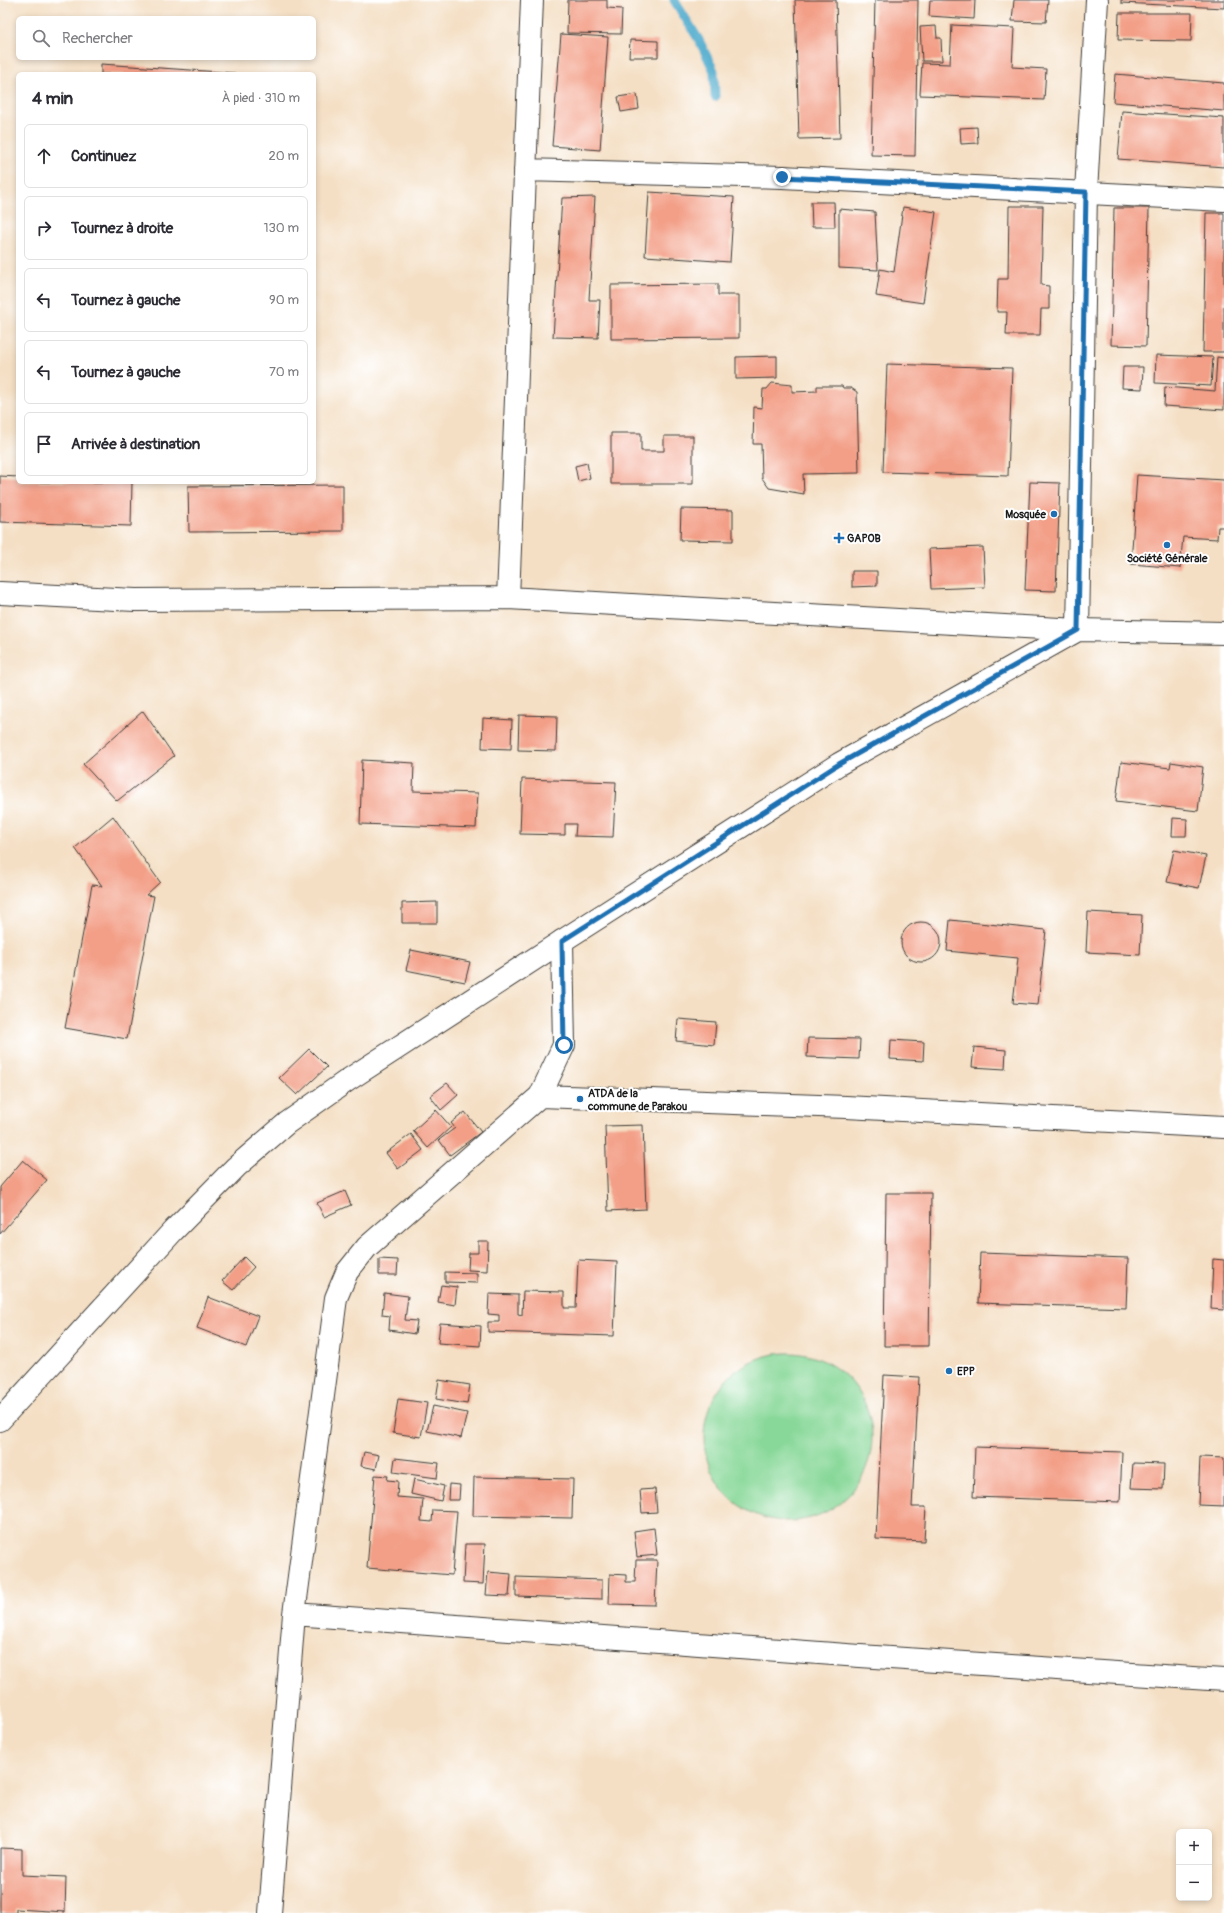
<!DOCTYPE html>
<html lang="fr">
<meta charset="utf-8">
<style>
:root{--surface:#fff;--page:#f7f7f7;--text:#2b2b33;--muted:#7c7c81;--line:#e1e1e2}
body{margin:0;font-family:Pangolin,sans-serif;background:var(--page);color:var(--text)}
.controls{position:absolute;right:12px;bottom:12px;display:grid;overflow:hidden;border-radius:6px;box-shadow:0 2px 6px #0003}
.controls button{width:36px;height:36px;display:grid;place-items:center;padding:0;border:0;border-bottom:1px solid var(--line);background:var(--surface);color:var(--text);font:20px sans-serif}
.stop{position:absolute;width:12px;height:12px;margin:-9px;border:3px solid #1f6fb2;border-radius:50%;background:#fff}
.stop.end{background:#1f6fb2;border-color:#fff;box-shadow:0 1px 4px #0008}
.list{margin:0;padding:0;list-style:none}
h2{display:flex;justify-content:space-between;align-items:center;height:52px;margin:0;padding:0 16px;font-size:17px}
h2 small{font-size:13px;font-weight:400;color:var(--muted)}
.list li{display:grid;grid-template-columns:26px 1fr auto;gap:12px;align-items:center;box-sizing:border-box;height:64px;margin:0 8px 8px;padding:0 8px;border:1px solid var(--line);border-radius:6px}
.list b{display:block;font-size:15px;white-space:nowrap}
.list em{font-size:13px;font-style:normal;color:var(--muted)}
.icon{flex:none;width:22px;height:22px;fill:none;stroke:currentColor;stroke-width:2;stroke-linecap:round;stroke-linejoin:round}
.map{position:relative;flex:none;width:1224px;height:1913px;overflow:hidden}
.search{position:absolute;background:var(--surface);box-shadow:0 2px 6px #0003;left:16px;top:16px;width:300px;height:44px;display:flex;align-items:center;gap:10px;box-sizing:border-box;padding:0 14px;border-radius:6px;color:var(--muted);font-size:15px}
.panel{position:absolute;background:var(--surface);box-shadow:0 2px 6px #0003;left:16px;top:72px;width:300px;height:412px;border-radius:6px}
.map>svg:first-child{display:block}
.green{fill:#88d899;stroke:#527a5a}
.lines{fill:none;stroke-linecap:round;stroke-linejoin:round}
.stream{stroke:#4eaacc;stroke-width:9}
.building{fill:#f39f87}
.street-casing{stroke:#3c3935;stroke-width:24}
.primary-casing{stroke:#3c3935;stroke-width:24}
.street{stroke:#fff;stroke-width:22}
.primary{stroke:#fff;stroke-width:22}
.route{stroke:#1f6fb2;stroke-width:5}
.poi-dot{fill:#1f6fb2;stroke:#fff;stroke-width:1.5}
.labels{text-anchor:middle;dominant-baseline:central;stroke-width:4;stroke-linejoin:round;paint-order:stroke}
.poi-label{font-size:11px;font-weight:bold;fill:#1c1c1c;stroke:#fff;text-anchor:start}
</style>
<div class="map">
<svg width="1224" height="1913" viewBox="0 0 1224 1913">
<rect width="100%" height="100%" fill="#fff"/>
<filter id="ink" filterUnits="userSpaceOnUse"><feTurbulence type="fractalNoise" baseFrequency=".025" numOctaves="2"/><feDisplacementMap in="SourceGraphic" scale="8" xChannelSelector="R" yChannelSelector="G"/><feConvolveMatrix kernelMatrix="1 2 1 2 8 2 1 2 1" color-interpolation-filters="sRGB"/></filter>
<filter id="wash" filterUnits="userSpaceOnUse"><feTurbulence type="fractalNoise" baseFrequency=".012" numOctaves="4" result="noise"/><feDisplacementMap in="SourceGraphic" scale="16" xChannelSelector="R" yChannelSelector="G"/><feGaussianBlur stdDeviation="0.9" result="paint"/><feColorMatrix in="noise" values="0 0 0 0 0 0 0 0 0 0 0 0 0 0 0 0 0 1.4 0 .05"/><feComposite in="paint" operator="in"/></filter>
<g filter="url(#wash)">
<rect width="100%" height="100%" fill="#f4dfc4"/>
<path class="green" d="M704 1437a84 84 0 1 1 168 0a84 84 0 1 1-168 0Z"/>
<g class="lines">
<path class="stream" d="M674,0L699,40L714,71L715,97"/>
</g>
<g id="blocks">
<path class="building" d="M568,0H607V8L622,9L621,34L567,33Z
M795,0H836L840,138L799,139Z
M875,0H918L915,156L871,155Z
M930,0H975L974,19L929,16Z
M1014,0H1048L1046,22L1012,21Z
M1121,0H1224V8L1121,3Z
M1119,13H1192L1191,41L1118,40Z
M952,25L1014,28L1012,67L1046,69L1044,100L920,95L922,63L950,64Z
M936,26L937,38H941L942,61H922L920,27Z
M561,34L608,37L600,150L552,146Z
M630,40L658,41V57H629Z
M101,64L235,73V74H101Z
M1115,74L1224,83V111L1113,102Z
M637,94L639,109L621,112L618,97Z
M1122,111L1224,118V167L1118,159Z
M977,127L978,143L961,144L960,128Z
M649,192L734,197L730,262L645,256Z
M595,197L589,300H600L598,338L553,337L562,198Z
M811,202H834L835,227H812Z
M1009,206H1043L1041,285L1049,286V309H1041L1040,335H1006L1007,312H997L998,279H1008Z
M903,207L936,212L923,303L876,296L880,269L894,272Z
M1114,208H1149L1146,346L1111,345Z
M839,209L875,212L878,270L839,268Z
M1206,213H1224V352H1203Z
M718,284V295H739V338L611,339V285Z
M1156,355L1213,357L1211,386L1155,383Z
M777,356V378L736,379V357Z
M1217,357L1224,358V410L1164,406L1165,387L1215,391Z
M887,364L1012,368L1008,476L883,472Z
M1123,367H1143L1142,389L1122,388Z
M772,383L792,385V392L817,391V386H842L843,388H851L857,392L859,473L803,474L804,494L769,488L762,478L761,444H753L754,407L762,408L763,389H767Z
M611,433H641V451H664V436H693V484H611Z
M587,463L590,478L578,481L575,466Z
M1137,475L1224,480V527H1218L1217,539L1183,537L1180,568L1131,564Z
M0,476L18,477V482H132L131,526L0,522Z
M1030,482L1060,483L1056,591L1025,590Z
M343,485V531L189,532L188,486Z
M681,509L733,510V541L680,540Z
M983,547L985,587L931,589L929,549Z
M852,571H877V586L852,587Z
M143,711L174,756L117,801L83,764Z
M519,715L557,716L556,751L518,750Z
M483,718L512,720L511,749L482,748Z
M362,760L414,763L413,791L478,793L476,828L360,824Z
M1121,762L1170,768L1171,762L1203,767L1198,811L1116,801Z
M522,779L616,782L613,837L575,836L576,824H565V835L520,834Z
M113,816L160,882L146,895L154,896L127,1039L65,1028L92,885L102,886L75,848Z
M1173,818L1187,819L1186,836H1172Z
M1174,850L1206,856L1199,888L1167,882Z
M437,902V923H402V903Z
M1088,912L1142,915L1140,955L1086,952Z
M950,920L1046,930L1038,1005L1013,1003L1018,958L947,951Z
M901 942a20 20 0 1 1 40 0a20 20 0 1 1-40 0Z
M411,950L470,962L465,982L406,970Z
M678,1019L716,1022L714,1045L676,1041Z
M808,1038L860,1039L859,1059L807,1057Z
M891,1040L924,1042L923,1061L890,1059Z
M974,1047L1006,1050L1005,1069L972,1067Z
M309,1049L327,1067L297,1095L279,1078Z
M447,1083L458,1095L441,1110L430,1096Z
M436,1110L451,1127L428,1148L413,1131Z
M465,1112L481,1132L450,1155L439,1140L455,1128L451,1123Z
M643,1125L646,1209L608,1211L605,1126Z
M411,1134L423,1150L398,1169L386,1153Z
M23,1160L47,1180L0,1234V1187Z
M345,1191L351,1205L324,1217L317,1203Z
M886,1193H931L929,1346H884Z
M478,1241H488L487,1271L468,1270L469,1253H478Z
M980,1253L1128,1258L1126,1308L978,1303Z
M244,1257L254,1267L233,1290L222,1281Z
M379,1259L398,1260L397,1275H379Z
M1213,1259L1224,1260V1310L1211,1309Z
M578,1260L617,1262L614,1336L488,1332V1322H499V1315L488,1314L489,1294L518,1295V1314L522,1315L523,1291L564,1292V1308H576Z
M445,1272L477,1273V1283L445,1282Z
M441,1285L457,1287L455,1305L438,1302Z
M384,1293L408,1296L405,1320L417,1321L415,1334L389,1330L390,1316L382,1315Z
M208,1297L258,1316L246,1347L197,1328Z
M440,1323L481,1326L480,1346L438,1343Z
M884,1375L919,1377L912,1507H926L924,1541L876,1539Z
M439,1380L470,1385L467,1404L436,1399Z
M398,1399L427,1403L421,1437L393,1433Z
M433,1406L467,1413L461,1438L427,1431Z
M975,1447L1122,1452L1120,1502L973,1497Z
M364,1452L379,1455L376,1469L361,1466Z
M1200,1457L1224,1458V1506L1198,1505Z
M395,1458L439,1463L437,1478L393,1472Z
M1133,1463L1164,1464L1163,1489L1131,1488Z
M375,1475L388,1476L387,1480L398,1481L397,1497L423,1499L421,1521L432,1522L433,1510L457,1511L452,1575L367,1568Z
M474,1477L573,1479L572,1518L473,1516Z
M414,1479L444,1486L441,1501L411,1494Z
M449,1484L460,1485L459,1500H448Z
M655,1489L657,1512L642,1513L640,1490Z
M654,1528L657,1555L637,1557L634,1531Z
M465,1544H485L483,1584L463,1583Z
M636,1560H657L655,1605L609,1604L610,1574L626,1575V1582H635Z
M488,1572L511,1574L509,1596L486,1595Z
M516,1577L602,1580V1599L516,1596Z
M0,1848L22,1849V1875L66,1877L65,1912L16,1909V1913H0Z"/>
</g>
</g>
<g filter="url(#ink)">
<use href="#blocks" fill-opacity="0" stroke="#3c3935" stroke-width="1"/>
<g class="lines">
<g class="street-casing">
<path id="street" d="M525,170L782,177L1224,200
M0,593L135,600L508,598L1078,630L1086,192L1097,0
M508,598L532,0
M540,1096L846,1107L1224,1127
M294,1614L860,1656L1224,1680
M270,1913L294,1614L336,1298L347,1272L367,1247L540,1096L564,1045L562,941"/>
</g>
<g class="primary-casing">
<path id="primary" d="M0,1420L173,1231L236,1167L287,1123L348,1080L562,941L839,764L1078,630L1224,633"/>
</g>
<use href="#street" class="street"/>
<use href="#primary" class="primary"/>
</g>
</g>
<g class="lines" filter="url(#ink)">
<path class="route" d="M564,1045L562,941L839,764L1078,630L1086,192L782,177"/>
</g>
<g class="poi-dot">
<circle cx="1054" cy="514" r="4"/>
<path d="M837 532h4v4h4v4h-4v4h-4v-4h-4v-4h4z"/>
<circle cx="1167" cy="545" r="4"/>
<circle cx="580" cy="1099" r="4"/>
<circle cx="949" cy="1371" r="4"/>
</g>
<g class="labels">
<g class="poi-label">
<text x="1046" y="514" text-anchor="end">Mosquée</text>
<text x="847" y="538">GAPOB</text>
<text x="1167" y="558" text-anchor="middle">Société Générale</text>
<text x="588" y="1093">ATDA de la<tspan x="588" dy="13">commune de Parakou</tspan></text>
<text x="957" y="1371">EPP</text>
</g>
</g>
</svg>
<div class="controls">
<button>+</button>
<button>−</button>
</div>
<div class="stop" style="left:564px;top:1045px"></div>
<div class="stop end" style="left:782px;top:177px"></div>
<div class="search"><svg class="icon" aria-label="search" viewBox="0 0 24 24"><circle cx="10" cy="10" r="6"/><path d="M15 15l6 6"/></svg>Rechercher</div>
<section class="panel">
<h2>4 min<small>À pied · 310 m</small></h2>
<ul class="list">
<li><svg class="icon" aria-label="ahead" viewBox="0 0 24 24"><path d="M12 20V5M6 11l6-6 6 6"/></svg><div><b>Continuez</b></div><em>20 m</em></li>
<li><svg class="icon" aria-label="right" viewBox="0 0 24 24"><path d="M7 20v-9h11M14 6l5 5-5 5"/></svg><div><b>Tournez à droite</b></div><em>130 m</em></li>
<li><svg class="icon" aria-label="left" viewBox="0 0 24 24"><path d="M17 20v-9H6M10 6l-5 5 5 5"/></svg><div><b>Tournez à gauche</b></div><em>90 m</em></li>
<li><svg class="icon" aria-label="left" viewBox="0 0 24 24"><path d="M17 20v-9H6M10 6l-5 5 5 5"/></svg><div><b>Tournez à gauche</b></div><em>70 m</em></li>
<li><svg class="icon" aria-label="arrive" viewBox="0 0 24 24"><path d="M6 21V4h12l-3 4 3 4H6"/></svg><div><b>Arrivée à destination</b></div></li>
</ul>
</section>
</div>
